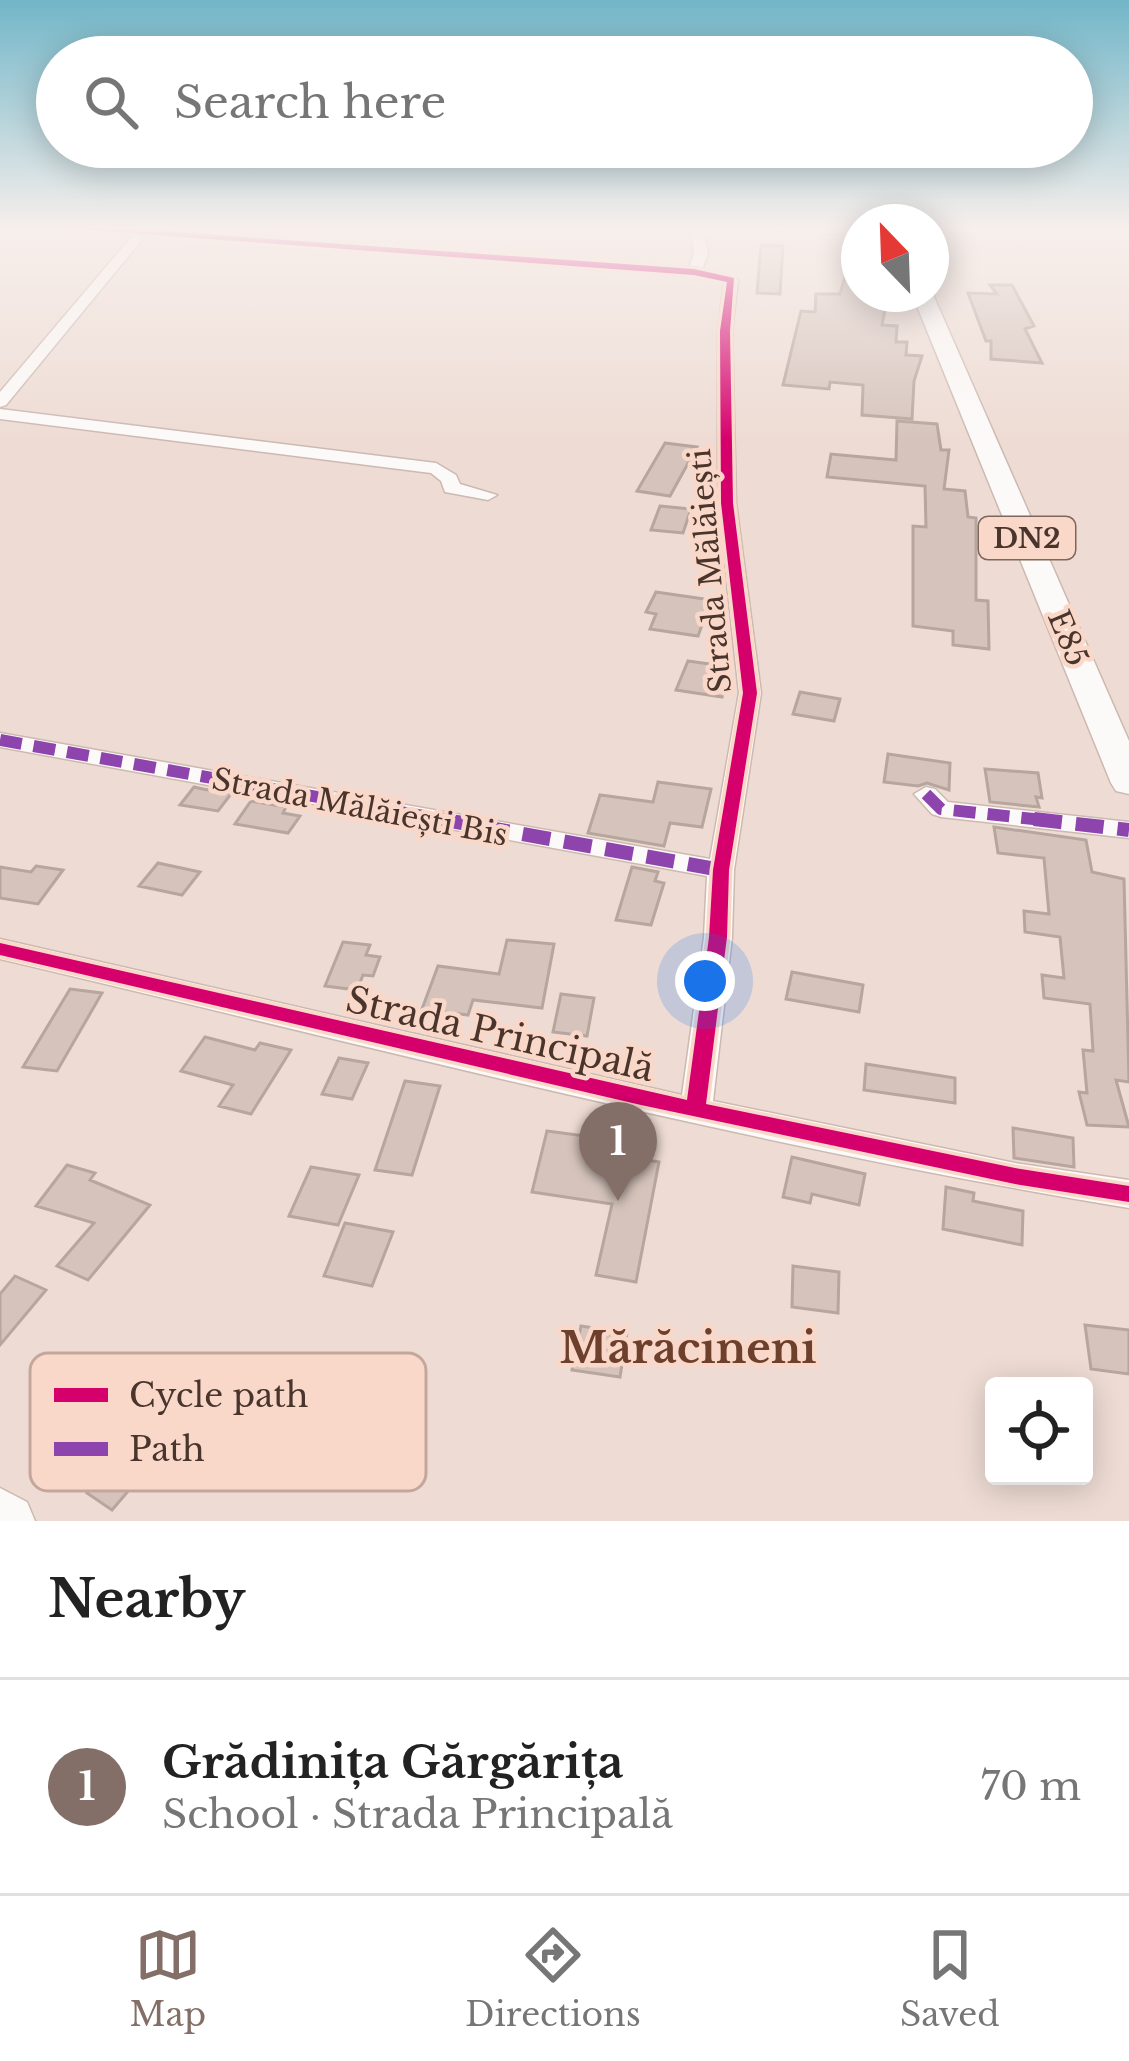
<!DOCTYPE html>
<meta charset="utf-8">
<style>
:root{--surface:#fff;--page:#f2f2f2;--text:#222;--muted:#767676;--line:#e0e0e0;--accent:#836f67}
body{margin:0;font-family:"Libre Baskerville",serif;background:var(--page);color:var(--text)}
.controls{position:absolute;right:36px;bottom:36px;display:grid;overflow:hidden;border-radius:12px;box-shadow:0 6px 30px #0003}
.controls button{width:108px;height:108px;display:grid;place-items:center;padding:0;border:0;border-bottom:3px solid var(--line);background:var(--surface);color:var(--text);font:60px sans-serif}
.compass{position:absolute;left:841px;top:204px;width:108px;height:108px;border-radius:50%;background:var(--surface);box-shadow:0 6px 30px #0003;rotate:337deg}
.you{position:absolute;left:705px;top:981px;width:42px;height:42px;margin:-30px;border:9px solid #fff;border-radius:50%;background:#1a73e8;box-shadow:0 0 0 18px #1a73e833}
.badge{display:grid;place-items:center;width:78px;height:78px;border-radius:50%;background:var(--accent);color:#fff;font-size:39px;font-weight:700}
.pin{position:absolute;translate:-50% -99px;filter:drop-shadow(0 3px 6px #0008)}
.pin::after{content:'';position:absolute;top:63px;width:42px;height:36px;background:inherit;clip-path:polygon(0 0,100% 0,50% 100%)}
.list{margin:0;padding:0;list-style:none}
h2{display:flex;justify-content:space-between;align-items:center;height:156px;margin:0;padding:0 48px;font-size:51px}
h2 small{font-size:39px;font-weight:400;color:var(--muted)}
.list li{display:grid;grid-template-columns:78px 1fr auto;gap:36px;align-items:center;box-sizing:border-box;height:216px;padding:0 48px;border-top:3px solid var(--line)}
.list b{display:block;font-size:45px;white-space:nowrap}
.list p{margin:0;font-size:39px;white-space:nowrap;color:var(--muted)}
.list em{font-size:39px;font-style:normal;color:var(--muted)}
.icon{flex:none;width:66px;height:66px;fill:none;stroke:currentColor;stroke-width:2;stroke-linecap:round;stroke-linejoin:round}
.map{position:relative;flex:none;width:1129px;height:1521px;overflow:hidden}
.search{position:absolute;background:var(--surface);box-shadow:0 6px 30px #0003;left:36px;right:36px;top:36px;height:132px;display:flex;align-items:center;gap:30px;box-sizing:border-box;padding:0 42px;border-radius:66px;color:var(--muted);font-size:45px}
.sheet{height:372px;background:var(--surface)}
nav{display:flex;justify-content:space-around;align-items:center;box-sizing:border-box;height:168px;border-top:3px solid var(--line);background:var(--surface);font-size:33px;color:var(--muted)}
nav a{display:grid;justify-items:center;gap:6px}
nav .on{color:var(--accent)}
.map>svg:first-child{display:block}
.building{fill:#d6c4bc;stroke:#b7a69e;stroke-width:3}
.lines{fill:none;stroke-linecap:round;stroke-linejoin:round}
.minor-casing{stroke:#ccb9b0;stroke-width:3}
.secondary-casing{stroke:#ccb9b0;stroke-width:3}
.primary-casing{stroke:#ccb9b0;stroke-width:3}
.minor{fill:#fcfaf9;fill-rule:evenodd}
.secondary{fill:#fcfaf9;fill-rule:evenodd}
.primary{fill:#fcfaf9;fill-rule:evenodd}
.quiet-far1{stroke:#8e44ad;stroke-width:12;stroke-dasharray:22 12;stroke-linecap:butt}
.quiet{stroke:#8e44ad;stroke-width:14;stroke-dasharray:28 14;stroke-linecap:butt}
.cycleway-casing{stroke:#f9d8c9;stroke-width:7}
.cycleway{fill:#d6006c;fill-rule:evenodd}
.labels{text-anchor:middle;dominant-baseline:central;stroke-width:9;stroke-linejoin:round;paint-order:stroke}
.shield{fill:#f9d8c9;stroke:#7e665b;stroke-width:3}
.shield-label{font-size:27px;font-weight:bold;fill:#4a352c}
.street-label{font-size:30px;fill:#4a352c;stroke:#f9d8c9}
.near-street-label{font-size:36px;fill:#4a352c;stroke:#f9d8c9}
.near-quarter-label{font-size:42px;font-weight:bold;fill:#6c402c;stroke:#f9d8c9}
.key{fill:#f9d8c9;stroke:#c4a79a;stroke-width:3}
.key-label{font-size:33px;fill:#4a352c}
</style>
<div class="map">
<svg width="1129" height="1521" viewBox="0 0 1129 1521">
<rect width="100%" height="100%" fill="#eedcd4"/>
<path class="building" d="M761,245L783,246L780,294L757,293Z
M854,246H859V294H888L882,325L897,326L896,342H907L906,355L922,356L914,381L912,419L862,415L863,385L830,382L829,389L783,385L801,311L815,312L816,294H840Z
M990,285H1012L1034,326L1025,329L1042,363L991,359V341H986L968,293L997,294Z
M897,421L937,424L941,450H949L944,489L965,491L968,517L976,518V600L988,601L989,649L953,645V631L913,626V526L926,527L925,486L827,477L831,454L896,460Z
M665,443L697,447L670,496L637,491Z
M660,506L691,509L683,533L651,530Z
M656,592L711,600L698,636L650,629L656,614L646,612Z
M688,661L731,667L722,697L676,690Z
M800,692L840,699L834,721L793,714Z
M888,754L950,763L949,790L927,783L918,786L884,782Z
M985,769L1038,773L1042,798L1036,797L1039,807L990,802Z
M658,782L711,789L702,827L670,823L664,846L588,833L600,795L653,802Z
M194,787L203,789L231,794L218,811L180,805Z
M251,801L286,807L283,813L300,816L288,833L235,824Z
M994,827L1086,840L1092,872L1124,879L1129,1082L1116,1080L1129,1127L1087,1125L1079,1092L1087,1093L1083,1050L1093,1051L1090,1004L1044,998L1042,975L1064,978L1060,937L1025,932L1024,911L1049,914L1044,858L998,853Z
M158,863L200,872L182,895L139,886Z
M36,866L63,870L38,904L0,898V867L31,872Z
M632,867L658,872L655,881L664,883L651,925L616,920Z
M507,940L554,944L542,1008L473,1000L468,1015L422,1009L438,966L499,974Z
M343,942L370,945L366,955L380,957L373,976L363,975L357,990L325,986Z
M792,972L863,985L859,1012L786,999Z
M70,989L102,993L57,1071L23,1067Z
M561,994L594,998L587,1036L553,1032Z
M205,1037L255,1050L260,1043L291,1050L251,1114L219,1106L233,1085L181,1071Z
M339,1058L368,1063L352,1099L322,1094Z
M866,1064L955,1078V1103L864,1090Z
M405,1081L440,1086L412,1175L375,1170Z
M1013,1128L1073,1138L1074,1167L1014,1158Z
M547,1131L585,1136L582,1149L659,1162L636,1282L596,1275L612,1204L532,1192Z
M792,1157L865,1174L859,1205L812,1194L810,1203L783,1197Z
M67,1165L95,1173L90,1180L150,1205L88,1280L57,1266L94,1223L36,1206Z
M311,1167L359,1175L338,1225L289,1216Z
M946,1187L974,1193L973,1201L1023,1211L1022,1245L943,1229Z
M345,1223L393,1232L372,1286L324,1276Z
M793,1266L839,1272L838,1313L792,1307Z
M15,1276L46,1290L0,1345V1294Z
M1085,1325L1129,1330V1374L1091,1369Z
M581,1326L627,1333L620,1377L572,1370Z
M72,1413L121,1454L135,1439L159,1455L112,1510L87,1493L97,1482L46,1438Z"/>
<g class="lines">
<g class="minor-casing">
<path id="minor" d="M69,227H122L689,268L694,253L690,227H702L708,253L702,270L738,280L732,331L736,503L761,693L734,870L732,937L713,1101L1015,1163L1129,1180V1208C749,1146 374,1047 0,959V939L682,1095L704,937L707,876L0,747V733L710,859L739,693L718,503V331L724,283L694,276L145,236L6,405L0,407V392L133,235Z
M771,227H859V235L777,231Z
M0,409L436,463L456,475L460,484L497,495L488,500L445,492L441,481L431,473L0,419Z
M926,787L935,789L948,802L1129,822V838L941,817L932,814L914,794Z"/>
</g>
<g class="secondary-casing">
<path id="secondary" d="M0,1488L27,1502L35,1521H0Z"/>
</g>
<g class="primary-casing">
<path id="primary" d="M931,290L1129,741V794L1116,791L1111,783L912,294Z"/>
</g>
<use href="#minor" class="minor"/>
<use href="#secondary" class="secondary"/>
<use href="#primary" class="primary"/>
<path class="quiet-far1" d="M0,740L457,822
M926,794L941,809L1061,822"/>
<path class="quiet" d="M440,819L721,870
M1034,819L1129,830"/>
<g class="cycleway-casing">
<path id="cycleway" d="M71,227H103L694,269L734,278L730,331L733,503L757,693L729,870L727,937L706,1104L1015,1168L1129,1186V1202L1015,1184L641,1105L0,955V943L687,1100L709,937L713,870L743,693L721,503L720,331L727,282L694,275L75,229Z"/>
</g>
<use href="#cycleway" class="cycleway"/>
</g>
<linearGradient id="sky" x2="0" y2="1"><stop stop-color="#72b6c8"/><stop offset="0.52" stop-color="#f7efec"/><stop offset="1" stop-color="#f7efec" stop-opacity="0"/></linearGradient>
<rect width="1129" height="440" fill="url(#sky)"/>
<g class="labels">
<rect class="shield" x="979" y="517" width="96" height="42" rx="9"/>
<g class="shield-label">
<text x="1027" y="538">DN2</text>
</g>
<g class="street-label">
<text transform="translate(710 571) rotate(-95)">Strada Mălăiești</text>
<text transform="translate(1068 638) rotate(67)">E85</text>
<text transform="translate(360 807) rotate(11)">Strada Mălăiești Bis</text>
</g>
<g class="near-street-label">
<text transform="translate(500 1034) rotate(13)">Strada Principală</text>
</g>
<g class="near-quarter-label">
<text x="688" y="1348">Mărăcineni</text>
</g>
</g>
<rect x="30" y="1353" width="396" height="138" rx="18" class="key"/>
<rect x="54" y="1388" width="54" height="14" fill="#d6006c"/>
<rect x="54" y="1442" width="54" height="14" fill="#8e44ad"/>
<g class="key-label">
<text x="129" y="1407">Cycle path</text>
<text x="129" y="1461">Path</text>
</g>
</svg>
<div class="controls">
<button><svg class="icon" aria-label="locate" viewBox="0 0 24 24"><circle cx="12" cy="12" r="6"/><path d="M12 2v4M12 18v4M2 12h4M18 12h4"/></svg></button>
</div>
<svg class="compass" viewBox="-18 -18 36 36"><path d="M0-13l5 13h-10z" fill="#e53935"/><path d="M0 13l5-13h-10z" fill="#767676"/></svg>
<div class="you"></div>
<div class="pin badge" style="left:618px;top:1201px">1</div>
<div class="search"><svg class="icon" aria-label="search" viewBox="0 0 24 24"><circle cx="10" cy="10" r="6"/><path d="M15 15l6 6"/></svg>Search here</div>
</div>
<section class="sheet">
<h2>Nearby<small></small></h2>
<ul class="list">
<li><span class="badge">1</span><div><b>Grădinița Gărgărița</b><p>School · Strada Principală</p></div><em>70 m</em></li>
</ul>
</section>
<nav>
<a class="on"><svg class="icon" aria-label="map" viewBox="0 0 24 24"><path d="M3 6l6-2 6 2 6-2v14l-6 2-6-2-6 2zM9 4v14M15 6v14"/></svg>Map</a>
<a><svg class="icon" aria-label="directions" viewBox="0 0 24 24"><path d="M12 3l9 9-9 9-9-9zM9 14v-3h6M13 9l2 2-2 2"/></svg>Directions</a>
<a><svg class="icon" aria-label="saved" viewBox="0 0 24 24"><path d="M7 4h10v16l-5-4-5 4z"/></svg>Saved</a>
</nav>
